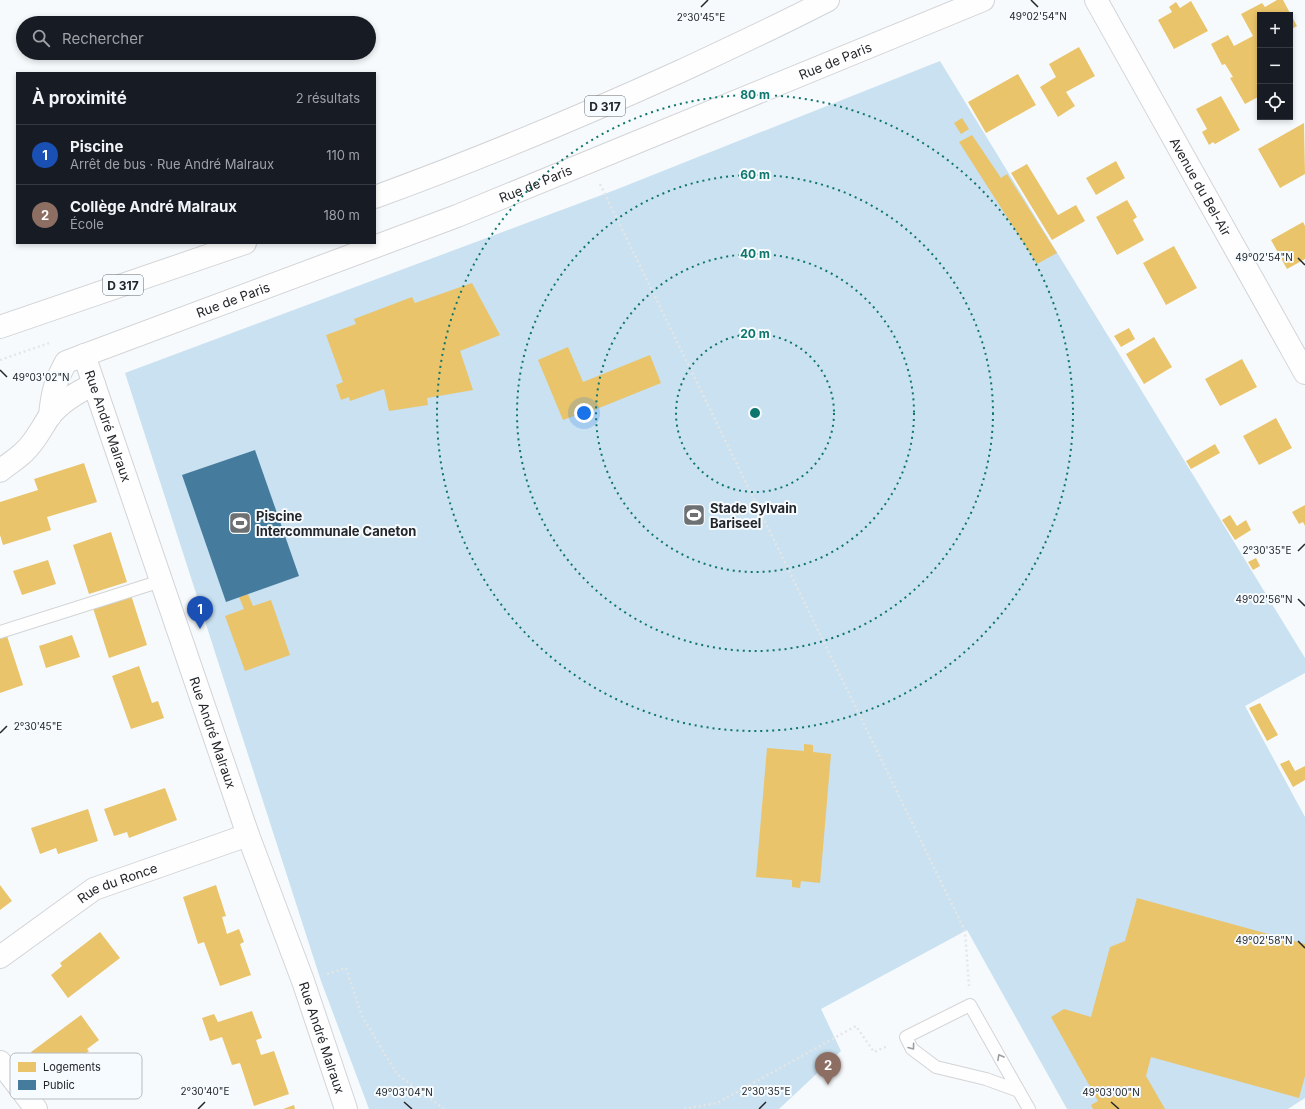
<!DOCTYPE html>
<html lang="fr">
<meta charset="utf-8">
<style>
:root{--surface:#171b24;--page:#20242c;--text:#f1f3f6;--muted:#9ea1a6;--line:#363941;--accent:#0b8043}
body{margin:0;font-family:Inter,sans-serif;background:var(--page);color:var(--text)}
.controls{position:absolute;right:12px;top:12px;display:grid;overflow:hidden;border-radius:0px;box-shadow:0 2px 6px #0003}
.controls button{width:36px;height:36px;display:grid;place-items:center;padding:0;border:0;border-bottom:1px solid var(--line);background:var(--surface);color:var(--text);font:20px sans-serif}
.you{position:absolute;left:584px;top:413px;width:14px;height:14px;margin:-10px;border:3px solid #fff;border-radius:50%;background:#1a73e8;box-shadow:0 0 0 6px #1a73e833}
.badge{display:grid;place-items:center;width:26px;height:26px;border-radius:50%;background:var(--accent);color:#fff;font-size:13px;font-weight:700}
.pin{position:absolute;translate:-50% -33px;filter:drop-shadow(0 1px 2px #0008)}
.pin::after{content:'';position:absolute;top:21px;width:14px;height:12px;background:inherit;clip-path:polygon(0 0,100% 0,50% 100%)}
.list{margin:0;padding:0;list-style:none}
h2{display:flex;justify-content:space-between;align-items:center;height:52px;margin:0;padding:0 16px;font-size:17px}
h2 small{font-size:13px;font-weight:400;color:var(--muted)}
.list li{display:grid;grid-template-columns:26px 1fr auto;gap:12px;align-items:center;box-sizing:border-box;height:60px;padding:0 16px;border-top:1px solid var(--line)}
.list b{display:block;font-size:15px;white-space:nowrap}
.list p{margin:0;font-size:13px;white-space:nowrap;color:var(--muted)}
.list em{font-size:13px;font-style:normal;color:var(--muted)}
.icon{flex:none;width:22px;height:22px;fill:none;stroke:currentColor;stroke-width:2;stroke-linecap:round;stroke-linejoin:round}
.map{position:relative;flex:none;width:1305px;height:1109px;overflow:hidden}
.search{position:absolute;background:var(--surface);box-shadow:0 2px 6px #0003;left:16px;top:16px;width:360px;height:44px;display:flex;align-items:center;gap:10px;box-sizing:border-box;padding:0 14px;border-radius:22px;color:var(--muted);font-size:15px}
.panel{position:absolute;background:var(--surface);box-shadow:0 2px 6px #0003;left:16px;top:72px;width:360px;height:172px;border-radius:0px}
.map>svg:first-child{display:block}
.green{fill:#c9e1f0}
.homes{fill:#e9c46a}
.public{fill:#457b9d}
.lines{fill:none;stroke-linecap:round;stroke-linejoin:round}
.service-casing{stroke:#d2d4d6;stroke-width:14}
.minor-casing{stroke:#d2d4d6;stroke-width:24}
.primary-casing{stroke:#d2d4d6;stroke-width:24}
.path{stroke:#e4e6e6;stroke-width:2.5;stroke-dasharray:2 3;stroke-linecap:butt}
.service{stroke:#fefeff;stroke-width:12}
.minor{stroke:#fefeff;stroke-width:22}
.primary{stroke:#fefeff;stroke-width:22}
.oneway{stroke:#9c9d9f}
.ticks{fill:none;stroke:#242729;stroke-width:1.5}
.ring{fill:none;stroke:#0f766e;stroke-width:2;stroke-dasharray:2 4}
.labels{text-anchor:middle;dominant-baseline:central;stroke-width:4;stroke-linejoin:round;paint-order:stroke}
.shield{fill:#f5fbff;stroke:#636769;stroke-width:1}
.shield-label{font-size:12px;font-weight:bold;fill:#242729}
.street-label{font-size:13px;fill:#242729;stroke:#f5fbff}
.poi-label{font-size:13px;font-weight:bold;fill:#242729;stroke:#f5fbff;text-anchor:start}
.key{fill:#f5fbff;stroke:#b6bbbf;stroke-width:1}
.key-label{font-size:11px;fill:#242729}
.ticks-label{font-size:10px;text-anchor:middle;fill:#242729;stroke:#f5fbff;stroke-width:4;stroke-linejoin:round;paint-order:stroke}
.centre{fill:#0f766e;stroke:#f5fbff;stroke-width:2}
.ring-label{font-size:12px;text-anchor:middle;font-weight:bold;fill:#0f766e;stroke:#f5fbff;stroke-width:4;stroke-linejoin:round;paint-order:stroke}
</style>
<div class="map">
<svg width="1305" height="1109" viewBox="0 0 1305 1109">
<rect width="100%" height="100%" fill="#f7fafd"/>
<path class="green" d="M940,61L1305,658V673L1245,706L1305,817V1098L1288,1109H1067L967,930L821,1009L841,1051L779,1109H369L321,981L125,373L615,190Z"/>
<path class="homes" d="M1277,0H1283L1297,26L1290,30V15H1260V96L1245,104L1230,78L1233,77L1225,64L1222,65L1211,44L1228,35L1234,46L1253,36L1241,14L1262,3L1265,7Z
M1191,1L1208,31L1174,49L1158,20L1172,12L1169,7L1176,2L1180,8Z
M1079,47L1095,76L1066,92L1075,106L1058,117L1040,87L1056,77L1049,64Z
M1018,74L1036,105L986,133L968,102Z
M1221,96L1240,130L1215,144L1213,142L1209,145L1202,132L1207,129L1196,109Z
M962,118L969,129L961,134L954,123Z
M1304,123L1305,174L1280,188L1258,149Z
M972,135L1001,178L1007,174L1057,253L1037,264L959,142Z
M1116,161L1125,178L1096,195L1086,178Z
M1027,164L1058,215L1076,205L1085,221L1052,240L1011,173Z
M1127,200L1137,217L1133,220L1144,240L1117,255L1096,217Z
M1303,222L1305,226V259L1287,269L1271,240Z
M1174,246L1197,288L1166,305L1143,263Z
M472,283L500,335L460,351L473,390L427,398L428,405L389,411L384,389L350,401L349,397L341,400L336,385L343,382L326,335L356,324L354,319L412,297L415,303Z
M1129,328L1135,339L1121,347L1114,336Z
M1154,337L1172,367L1144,384L1126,354Z
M568,347L583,382L650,355L661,383L594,410L593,409L563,420L538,360Z
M1242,359L1257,387L1220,406L1205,379Z
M1276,418L1292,448L1259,465L1243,436Z
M1215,444L1220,453L1191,469L1186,461Z
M84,463L97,502L47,517L51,530L3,545L0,535V502L38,490L34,479Z
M1305,505V526L1303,522L1299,524L1292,512Z
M1230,515L1237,526L1246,520L1251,530L1235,540L1222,520Z
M111,532L127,582L89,594L73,545Z
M1256,558L1260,566L1253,570L1248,562Z
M48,560L56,584L22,595L13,571Z
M248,594L253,606L271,600L290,655L245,671L225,616L244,609L239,597Z
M131,595L147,645L109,658L93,608Z
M72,635L80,657L46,668L39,646Z
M7,636L23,685L0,693V639Z
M139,666L152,703L158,701L164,718L131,729L112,676Z
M1260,703L1278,735L1267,741L1249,708Z
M804,744L813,745V752L831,754L820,883L801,881L800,888L792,887V880L756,877L767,748L804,751Z
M1289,760L1295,771L1305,766V780L1293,787L1280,764Z
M165,788L177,820L129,838L127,832L114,836L104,809Z
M88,809L98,841L58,854L56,848L40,854L31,828Z
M0,885L12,901L0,910Z
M216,885L226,916L222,917L227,934L239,929L244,942L240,944L251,975L220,986L204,942L198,944L183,897Z
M1137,898L1305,944V1076L1299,1098L1151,1057L1146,1076L1165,1109H1093L1091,1105L1098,1101L1051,1017L1064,1009L1091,1017L1110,947L1125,941Z
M100,932L120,958L68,998L51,975L62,966L60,963Z
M252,1011L262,1038L256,1040L261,1055L274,1051L289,1094L254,1106L240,1063L232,1065L222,1037L210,1041L202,1018L214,1014L218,1022Z
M81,1015L99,1040L87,1049L89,1051L52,1079L31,1052Z
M294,1105L295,1109H283Z"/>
<path class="public" d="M255,450L299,576L226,602L182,475Z"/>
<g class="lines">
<g class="service-casing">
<path id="service" d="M0,632L161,581
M1019,1091L986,1079L936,1067L912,1049L906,1037L970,1005L1029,1109"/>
</g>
<g class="minor-casing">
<g id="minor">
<path id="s1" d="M1096,0L1305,373"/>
<path id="s2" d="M84,355L248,835L303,981L346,1109"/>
<path id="s3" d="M50,416C52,393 55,382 66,362L457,216L983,0"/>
<path d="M0,471C8,464 17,459 24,452C35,442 41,429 49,417C60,402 78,392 94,384"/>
<path id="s4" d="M0,957L94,889L248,835"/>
<path d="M0,1062L36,1109"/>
</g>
</g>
<g class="primary-casing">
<path id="primary" d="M375,197C479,159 580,117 681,71C730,48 780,25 828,0
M0,327L245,243"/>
</g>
<path class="path" d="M600,184L965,931L969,986
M0,360L49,343
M327,974L346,968L362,1016L397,1074L444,1109
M684,1109L717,1103L856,1026L874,1052L888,1046"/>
<use href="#service" class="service"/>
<use href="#minor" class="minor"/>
<use href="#primary" class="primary"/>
</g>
<defs><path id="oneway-chevron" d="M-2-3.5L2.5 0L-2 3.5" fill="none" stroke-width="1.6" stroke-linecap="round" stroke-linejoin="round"/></defs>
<g class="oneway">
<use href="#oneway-chevron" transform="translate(912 1047) rotate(53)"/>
<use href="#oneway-chevron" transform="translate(1000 1057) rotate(-119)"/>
</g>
<path class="ticks" d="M1031,0L1038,7M701,7L708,0M1298,258L1305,265M0,370L7,377M1298,551L1305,544M1298,599L1305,606M0,733L7,726M1298,941L1305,948M404,1102L412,1109M1111,1102L1119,1109M198,1109L205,1102M759,1109L766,1102"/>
<g class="ring">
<circle cx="755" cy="413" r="79"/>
<circle cx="755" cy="413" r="159"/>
<circle cx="755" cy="413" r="238"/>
<circle cx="755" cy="413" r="318"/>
</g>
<defs>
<g id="stadium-square" transform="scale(1.15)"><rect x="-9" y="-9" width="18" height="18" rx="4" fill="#6e7173" stroke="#f5fbff"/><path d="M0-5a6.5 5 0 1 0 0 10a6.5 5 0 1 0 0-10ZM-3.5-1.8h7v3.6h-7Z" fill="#fff"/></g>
</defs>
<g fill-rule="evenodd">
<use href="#stadium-square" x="694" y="515"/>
<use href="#stadium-square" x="240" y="523"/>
</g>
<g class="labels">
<g class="shield">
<rect x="585" y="96" width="40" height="20" rx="3"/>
<rect x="103" y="275" width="40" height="20" rx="3"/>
</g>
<g class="shield-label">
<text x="605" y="106">D 317</text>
<text x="123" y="285">D 317</text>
</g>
<g class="street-label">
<text stroke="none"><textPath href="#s3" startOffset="883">Rue de Paris</textPath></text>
<text stroke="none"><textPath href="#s3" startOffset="559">Rue de Paris</textPath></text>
<text stroke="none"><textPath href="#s1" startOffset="214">Avenue du Bel-Air</textPath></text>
<text stroke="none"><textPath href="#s3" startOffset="235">Rue de Paris</textPath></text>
<text stroke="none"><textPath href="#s2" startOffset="75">Rue André Malraux</textPath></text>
<text stroke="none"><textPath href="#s2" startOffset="399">Rue André Malraux</textPath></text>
<text stroke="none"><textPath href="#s4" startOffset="140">Rue du Ronce</textPath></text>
<text stroke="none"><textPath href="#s2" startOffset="723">Rue André Malraux</textPath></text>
</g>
<g class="poi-label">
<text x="710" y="508">Stade Sylvain<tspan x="710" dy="15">Bariseel</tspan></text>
<text x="256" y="516">Piscine<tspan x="256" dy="15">Intercommunale Caneton</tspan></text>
</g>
</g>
<rect x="10" y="1053" width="132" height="46" rx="6" class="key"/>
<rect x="18" y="1062" width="18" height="10" fill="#e9c46a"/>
<rect x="18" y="1080" width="18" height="10" fill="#457b9d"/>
<g class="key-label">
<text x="43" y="1071">Logements</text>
<text x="43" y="1089">Public</text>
</g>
<g class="ticks-label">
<text x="1038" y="20">49°02'54"N</text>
<text x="701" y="21">2°30'45"E</text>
<text x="1264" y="261">49°02'54"N</text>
<text x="41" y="381">49°03'02"N</text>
<text x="1267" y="554">2°30'35"E</text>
<text x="1264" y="603">49°02'56"N</text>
<text x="38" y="730">2°30'45"E</text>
<text x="1264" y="944">49°02'58"N</text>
<text x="205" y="1095">2°30'40"E</text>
<text x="766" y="1095">2°30'35"E</text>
<text x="404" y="1096">49°03'04"N</text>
<text x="1111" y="1096">49°03'00"N</text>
</g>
<circle cx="755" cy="413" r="6" class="centre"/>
<g class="ring-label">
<text x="755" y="99">80 m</text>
<text x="755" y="179">60 m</text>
<text x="755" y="258">40 m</text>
<text x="755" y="338">20 m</text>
</g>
</svg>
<div class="controls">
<button>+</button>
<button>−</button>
<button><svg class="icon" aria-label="locate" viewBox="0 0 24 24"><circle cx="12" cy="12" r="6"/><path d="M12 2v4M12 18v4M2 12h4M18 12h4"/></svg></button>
</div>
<div class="you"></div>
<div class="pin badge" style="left:200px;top:629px;background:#1a4fb4">1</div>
<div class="pin badge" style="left:828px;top:1085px;background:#8d6e63">2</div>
<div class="search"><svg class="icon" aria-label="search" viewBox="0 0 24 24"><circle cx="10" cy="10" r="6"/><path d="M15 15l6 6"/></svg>Rechercher</div>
<section class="panel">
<h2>À proximité<small>2 résultats</small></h2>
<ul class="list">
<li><span class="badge" style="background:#1a4fb4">1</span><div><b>Piscine</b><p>Arrêt de bus · Rue André Malraux</p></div><em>110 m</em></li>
<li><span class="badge" style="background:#8d6e63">2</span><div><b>Collège André Malraux</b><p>École</p></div><em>180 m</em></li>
</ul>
</section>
</div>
